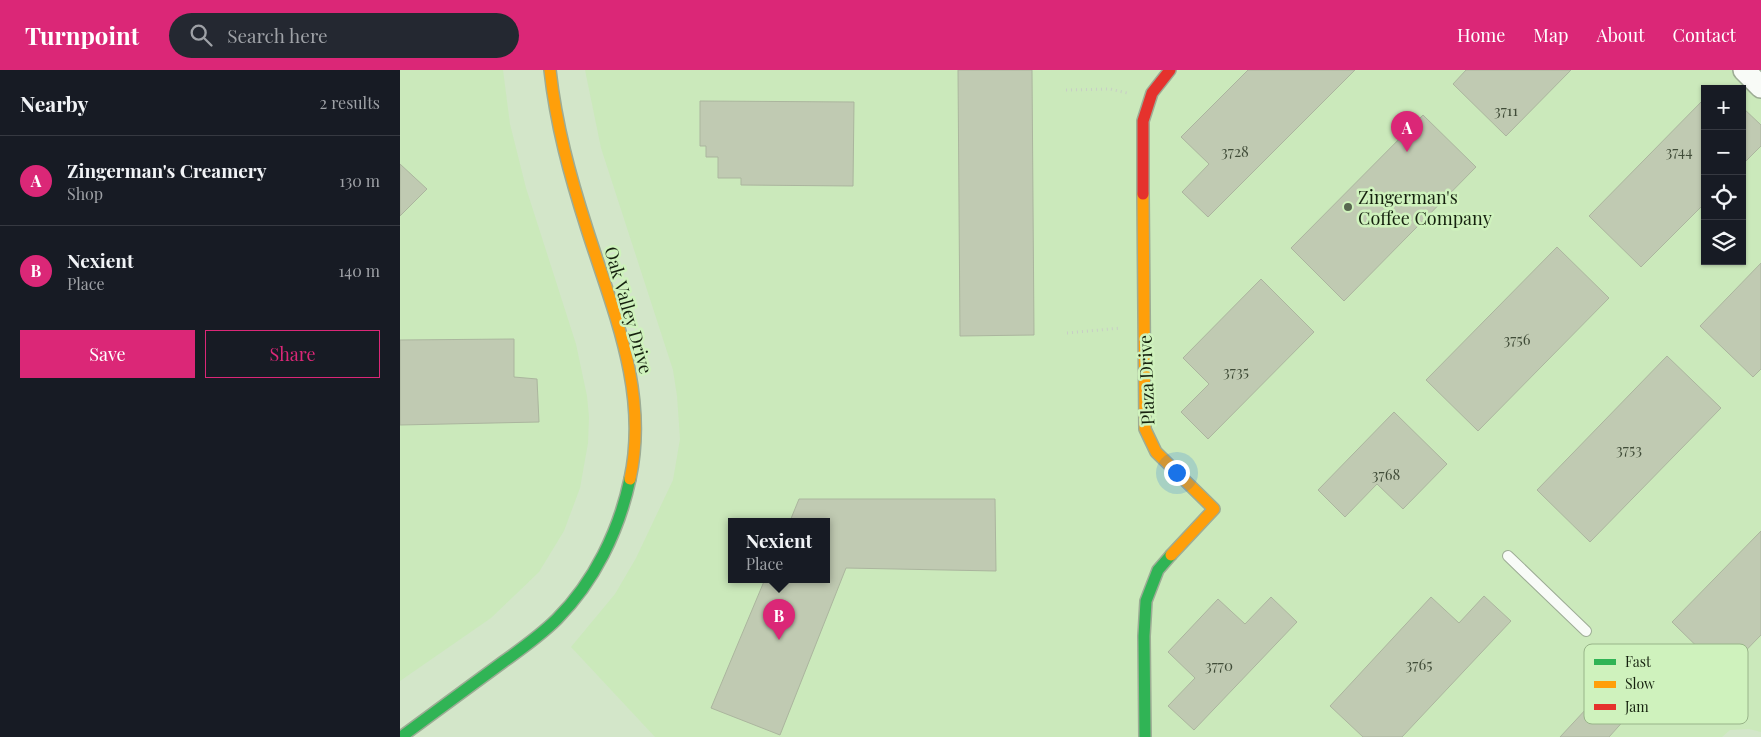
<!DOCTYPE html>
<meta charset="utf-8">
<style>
:root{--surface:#171b24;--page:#242831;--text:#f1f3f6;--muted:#9ea1a6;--line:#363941;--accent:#db2777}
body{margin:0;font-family:"Playfair Display",serif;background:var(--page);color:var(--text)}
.controls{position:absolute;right:15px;top:15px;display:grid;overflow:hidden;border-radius:0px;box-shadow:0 1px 4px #0004}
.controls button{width:45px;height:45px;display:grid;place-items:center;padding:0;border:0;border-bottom:1px solid var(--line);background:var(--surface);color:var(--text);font:25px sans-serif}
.you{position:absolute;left:776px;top:402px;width:18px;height:18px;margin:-12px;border:4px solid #fff;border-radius:50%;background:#1a73e8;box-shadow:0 0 0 8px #1a73e833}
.badge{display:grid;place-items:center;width:32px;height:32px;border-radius:50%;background:var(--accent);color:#fff;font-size:16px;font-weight:700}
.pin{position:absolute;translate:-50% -41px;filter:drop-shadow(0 1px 2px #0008)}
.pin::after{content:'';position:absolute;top:26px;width:18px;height:15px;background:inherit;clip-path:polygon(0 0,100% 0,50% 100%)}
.popup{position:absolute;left:328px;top:448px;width:102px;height:65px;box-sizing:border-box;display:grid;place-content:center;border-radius:0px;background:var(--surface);filter:drop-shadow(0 1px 4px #0005);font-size:16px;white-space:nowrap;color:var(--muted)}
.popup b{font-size:19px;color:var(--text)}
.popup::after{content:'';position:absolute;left:50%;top:100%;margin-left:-10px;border:10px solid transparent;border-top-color:var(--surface)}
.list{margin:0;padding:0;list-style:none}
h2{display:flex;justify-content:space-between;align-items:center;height:65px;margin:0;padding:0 20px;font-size:21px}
h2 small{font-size:16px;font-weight:400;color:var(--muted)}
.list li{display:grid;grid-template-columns:32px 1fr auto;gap:15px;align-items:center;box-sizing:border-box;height:90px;padding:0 20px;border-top:1px solid var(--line)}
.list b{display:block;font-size:19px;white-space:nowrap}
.list p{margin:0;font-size:16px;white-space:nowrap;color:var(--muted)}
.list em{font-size:16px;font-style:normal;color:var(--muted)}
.actions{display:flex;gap:10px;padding:15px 20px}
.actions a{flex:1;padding:11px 0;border:1px solid var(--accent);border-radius:0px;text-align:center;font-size:18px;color:var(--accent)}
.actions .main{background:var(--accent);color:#fff}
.icon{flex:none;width:28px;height:28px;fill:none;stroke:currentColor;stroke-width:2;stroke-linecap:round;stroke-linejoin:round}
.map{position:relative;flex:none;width:1361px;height:667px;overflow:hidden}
header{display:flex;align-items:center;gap:30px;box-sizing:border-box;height:70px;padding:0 25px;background:var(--accent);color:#fff}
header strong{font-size:24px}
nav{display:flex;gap:28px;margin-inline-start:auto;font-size:18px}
.search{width:350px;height:45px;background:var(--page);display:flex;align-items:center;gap:12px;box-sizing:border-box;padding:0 18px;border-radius:28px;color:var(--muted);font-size:19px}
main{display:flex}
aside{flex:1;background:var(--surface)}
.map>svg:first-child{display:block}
.built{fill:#cbe9bb;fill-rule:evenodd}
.building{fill:#c0cab2;stroke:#abb59e}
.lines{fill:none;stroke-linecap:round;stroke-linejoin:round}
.lane-casing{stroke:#9dac95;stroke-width:12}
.street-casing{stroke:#9dac95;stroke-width:24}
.fast-casing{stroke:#9dac95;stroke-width:14}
.slow-casing{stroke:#9dac95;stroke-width:14}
.jam-casing{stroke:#9dac95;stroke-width:14}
.path{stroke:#c8cdc6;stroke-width:3;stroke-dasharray:1 4;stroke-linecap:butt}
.lane{stroke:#f8fbf7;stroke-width:10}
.street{stroke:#f8fbf7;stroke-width:21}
.fast{stroke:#30b455;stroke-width:11}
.slow{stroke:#ff9f0a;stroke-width:11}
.jam{stroke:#e5322d;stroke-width:11}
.poi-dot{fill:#586750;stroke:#cff2bd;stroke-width:2}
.labels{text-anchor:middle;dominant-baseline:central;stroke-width:5;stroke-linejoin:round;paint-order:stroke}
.number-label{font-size:15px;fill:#404c38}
.poi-label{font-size:18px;fill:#16220f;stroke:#cff2bd;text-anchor:start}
.street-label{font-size:18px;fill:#16220f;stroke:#cff2bd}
.key{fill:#cff2bd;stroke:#98b489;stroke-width:1}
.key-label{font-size:14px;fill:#16220f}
</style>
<header>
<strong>Turnpoint</strong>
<div class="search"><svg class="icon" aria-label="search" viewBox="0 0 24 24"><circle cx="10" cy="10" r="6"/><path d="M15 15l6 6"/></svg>Search here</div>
<nav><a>Home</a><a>Map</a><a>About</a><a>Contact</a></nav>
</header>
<main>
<aside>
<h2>Nearby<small>2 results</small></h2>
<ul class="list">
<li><span class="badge">A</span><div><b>Zingerman's Creamery</b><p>Shop</p></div><em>130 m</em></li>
<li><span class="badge">B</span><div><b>Nexient</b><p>Place</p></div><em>140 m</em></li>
</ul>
<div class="actions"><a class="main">Save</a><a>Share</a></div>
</aside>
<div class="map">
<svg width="1361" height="667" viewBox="0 0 1361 667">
<rect width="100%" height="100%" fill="#d3e6c9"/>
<path class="built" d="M0,0H103L110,54L126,118L176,274L187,326L189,347L188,373L180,418L164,461L139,502L91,548L0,611Z
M185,0H1361V662L1349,659L1330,660L1322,667H255L171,577L215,524L236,488L273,410L280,369L277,326L273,300L201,78ZM1305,19H1342V191H1305ZM332,451H426V509H332Z"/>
<path class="building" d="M558,0H632L634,265L560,266Z
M848,0H955L808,147L782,122L809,94L781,67Z
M1066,0H1171L1106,66L1053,14Z
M1305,28V133L1241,197L1189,146Z
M300,31L454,32L453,116L341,115V108H318V87H306V76H300Z
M1342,37L1361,55V76L1342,95Z
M1023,45L1076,97L944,231L891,178Z
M0,94L27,119L0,146Z
M1157,177L1209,228L1078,361L1026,310Z
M1361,193V299L1353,307L1300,256Z
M861,209L914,262L808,369L781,342L809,314L783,288Z
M114,269V307L137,309L139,352L0,355V270Z
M1267,286L1321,338L1190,472L1137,420Z
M994,342L1047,394L1003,439L977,414L945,447L918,420Z
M399,429H595L596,501L446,498L380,665L311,638L365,509H426V451H390Z
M1361,461V565L1324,603L1272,552Z
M1084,526L1111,551L1002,667H963L930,636L1031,527L1059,553Z
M871,527L897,552L794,660L768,636L795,608L768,582L818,529L845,554Z
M1201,623L1227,647L1209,667H1160Z"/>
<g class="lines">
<g class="lane-casing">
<path id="lane" d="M1108,486L1186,561"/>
</g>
<g class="street-casing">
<path id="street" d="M1344,0L1361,17"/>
</g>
<g class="fast-casing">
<path id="fast" d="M1,667C35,642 69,617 103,592C121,579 140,566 157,549C194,512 219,461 230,409
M745,667L744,566L746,531L758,500L771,485"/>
</g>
<g class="slow-casing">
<path id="slow" d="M150,0C156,55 170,106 187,159C213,241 249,322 230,409
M743,124L745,359L756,382L814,439L771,485"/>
</g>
<g class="jam-casing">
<path id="jam" d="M743,124V51L752,23L770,0"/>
</g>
<path class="path" d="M666,20L710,19L727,23
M667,263L721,258"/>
<use href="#lane" class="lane"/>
<use href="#street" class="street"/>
<use href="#fast" class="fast"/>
<use href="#slow" class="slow"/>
<use href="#jam" class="jam"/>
</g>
<circle class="poi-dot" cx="948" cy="137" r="5"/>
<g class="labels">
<g class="number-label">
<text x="1106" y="40">3711</text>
<text x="835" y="81">3728</text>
<text x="1279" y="81">3744</text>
<text x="1117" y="269">3756</text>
<text x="836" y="301">3735</text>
<text x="1229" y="379">3753</text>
<text x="986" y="404">3768</text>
<text x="1019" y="594">3765</text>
<text x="819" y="595">3770</text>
</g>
<g class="poi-label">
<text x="958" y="127">Zingerman's<tspan x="958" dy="21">Coffee Company</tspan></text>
</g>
<g class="street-label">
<text transform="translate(229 240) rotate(74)">Oak Valley Drive</text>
<text transform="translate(746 310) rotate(-92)">Plaza Drive</text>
</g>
</g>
<rect x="1184" y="574" width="164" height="80" rx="8" class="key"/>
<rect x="1194" y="589" width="22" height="6" fill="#30b455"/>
<rect x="1194" y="611" width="22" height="7" fill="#ff9f0a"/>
<rect x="1194" y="634" width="22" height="6" fill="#e5322d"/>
<g class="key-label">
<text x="1225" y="597">Fast</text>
<text x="1225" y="619">Slow</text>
<text x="1225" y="642">Jam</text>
</g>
</svg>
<div class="controls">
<button>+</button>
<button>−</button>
<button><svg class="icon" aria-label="locate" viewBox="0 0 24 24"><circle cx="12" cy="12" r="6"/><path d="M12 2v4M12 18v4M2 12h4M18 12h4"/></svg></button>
<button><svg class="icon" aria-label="layers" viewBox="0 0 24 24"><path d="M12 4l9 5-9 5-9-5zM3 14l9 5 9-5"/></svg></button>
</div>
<div class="you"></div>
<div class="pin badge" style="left:1007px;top:82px">A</div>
<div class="pin badge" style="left:379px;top:570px">B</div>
<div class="popup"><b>Nexient</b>Place</div>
</div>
</main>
